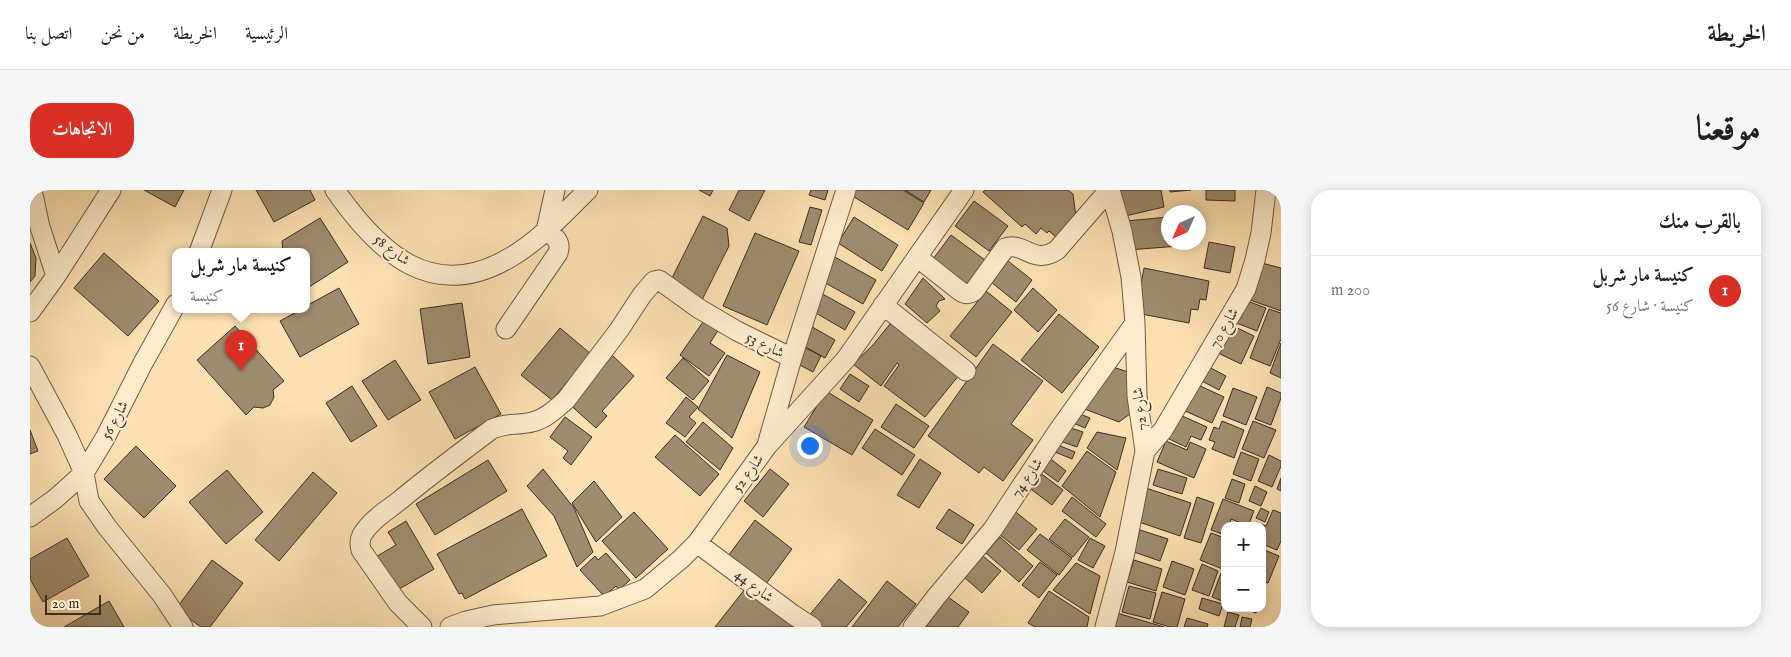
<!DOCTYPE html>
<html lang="ar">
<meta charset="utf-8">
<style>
:root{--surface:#fff;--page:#f6f6f6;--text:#202124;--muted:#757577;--line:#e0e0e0;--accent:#d93025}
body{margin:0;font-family:"IM FELL English",Amiri,serif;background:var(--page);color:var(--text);direction:rtl}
.controls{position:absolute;right:15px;bottom:15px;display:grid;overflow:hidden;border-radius:10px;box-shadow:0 2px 12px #0003}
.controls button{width:45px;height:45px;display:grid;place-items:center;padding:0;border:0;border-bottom:1px solid var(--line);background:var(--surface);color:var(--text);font:25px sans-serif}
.compass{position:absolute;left:1131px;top:15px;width:45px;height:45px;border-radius:50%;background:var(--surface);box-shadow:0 2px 12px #0003;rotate:225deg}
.scale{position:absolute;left:15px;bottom:12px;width:56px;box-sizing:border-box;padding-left:5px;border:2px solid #3a2f27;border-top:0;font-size:14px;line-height:18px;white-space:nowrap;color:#3a2f27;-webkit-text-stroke:4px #feeccd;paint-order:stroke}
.you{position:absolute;left:779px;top:255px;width:18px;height:18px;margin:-12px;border:4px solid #fff;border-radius:50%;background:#1a73e8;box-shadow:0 0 0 8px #1a73e833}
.badge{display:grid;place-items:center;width:32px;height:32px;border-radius:50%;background:var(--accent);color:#fff;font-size:16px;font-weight:700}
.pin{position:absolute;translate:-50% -41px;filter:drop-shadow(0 1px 2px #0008)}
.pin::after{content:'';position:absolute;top:26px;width:18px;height:15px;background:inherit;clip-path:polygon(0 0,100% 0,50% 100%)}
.popup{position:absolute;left:142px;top:58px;width:138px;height:65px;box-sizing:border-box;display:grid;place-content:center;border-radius:10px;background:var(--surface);filter:drop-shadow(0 1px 4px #0005);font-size:16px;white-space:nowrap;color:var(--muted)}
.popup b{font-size:19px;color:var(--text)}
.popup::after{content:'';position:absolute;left:50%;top:100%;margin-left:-10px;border:10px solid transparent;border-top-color:var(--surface)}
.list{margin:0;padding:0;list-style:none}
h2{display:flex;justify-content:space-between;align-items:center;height:65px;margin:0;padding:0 20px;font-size:21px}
h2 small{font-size:16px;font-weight:400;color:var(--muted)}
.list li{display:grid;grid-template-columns:32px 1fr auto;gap:15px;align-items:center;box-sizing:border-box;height:70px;padding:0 20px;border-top:1px solid var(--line)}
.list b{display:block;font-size:19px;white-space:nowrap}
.list p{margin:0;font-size:16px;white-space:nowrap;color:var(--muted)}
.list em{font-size:16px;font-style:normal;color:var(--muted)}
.map{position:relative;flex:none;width:1251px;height:437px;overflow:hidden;direction:ltr;border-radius:20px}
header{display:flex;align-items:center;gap:30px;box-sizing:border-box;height:70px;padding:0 25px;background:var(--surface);border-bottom:1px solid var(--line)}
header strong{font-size:24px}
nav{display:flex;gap:28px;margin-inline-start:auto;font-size:18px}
.intro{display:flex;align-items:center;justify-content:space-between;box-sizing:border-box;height:120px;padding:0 30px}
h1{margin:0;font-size:35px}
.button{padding:12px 22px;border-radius:20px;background:var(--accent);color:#fff;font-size:18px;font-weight:700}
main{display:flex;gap:30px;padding:0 30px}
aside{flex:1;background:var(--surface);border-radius:20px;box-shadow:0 2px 12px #0003}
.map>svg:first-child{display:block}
.building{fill:#9f8c6f;stroke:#3a2f27}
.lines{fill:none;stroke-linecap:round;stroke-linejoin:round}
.street-casing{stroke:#6b5c4a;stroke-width:21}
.street{stroke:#feeccd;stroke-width:19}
.labels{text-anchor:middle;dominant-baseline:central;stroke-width:4;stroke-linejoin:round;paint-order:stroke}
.street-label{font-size:15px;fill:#3a2f27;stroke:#feeccd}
</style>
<header>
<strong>الخريطة</strong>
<nav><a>الرئيسية</a><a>الخريطة</a><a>من نحن</a><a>اتصل بنا</a></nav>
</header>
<div class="intro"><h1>موقعنا</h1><a class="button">الاتجاهات</a></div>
<main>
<aside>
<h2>بالقرب منك<small></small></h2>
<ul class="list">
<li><span class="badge">1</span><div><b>كنيسة مار شربل</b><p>كنيسة · شارع 56</p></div><em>200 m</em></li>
</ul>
</aside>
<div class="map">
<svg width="1251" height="437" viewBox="0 0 1251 437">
<rect width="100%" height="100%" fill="#fde1b2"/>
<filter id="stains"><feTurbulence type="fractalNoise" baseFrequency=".004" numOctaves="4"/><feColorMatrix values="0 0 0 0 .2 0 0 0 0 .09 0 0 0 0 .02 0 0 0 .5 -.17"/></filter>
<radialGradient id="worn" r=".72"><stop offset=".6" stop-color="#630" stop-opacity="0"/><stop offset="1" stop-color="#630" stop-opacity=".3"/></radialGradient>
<path class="building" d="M114,0H154L145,17Z
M226,0H280L285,10L244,32Z
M669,0H683L680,6Z
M709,0H735L719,31L699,20Z
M781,0H798L795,10L779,5Z
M817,0H873L894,13L878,40L816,2Z
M875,0H901L894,12Z
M955,0H1038L1043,4L1046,27L1027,48L1019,41L1017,43L1011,38L1006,44L995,34L992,37L953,2Z
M1085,0H1131L1134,17L1091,27Z
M1140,0H1161L1140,2Z
M1176,0H1205V11L1176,10Z
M944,11L978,36L959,61L925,36Z
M780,17L792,20L781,55L769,52Z
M673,26L697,38L699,56L672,110L639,94Z
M824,27L868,55L852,81L808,53Z
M1138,27V52H1149V56L1098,60L1096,31Z
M290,28L318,72L276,99V62H253L252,51Z
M725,43L769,61L737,135L693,116Z
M921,45L955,70L937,94L903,69Z
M1179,52L1205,57L1200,83L1174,78Z
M0,53L6,68L5,86L0,92Z
M74,63L129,111L98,146L44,98Z
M803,66L846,90L833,114L790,90Z
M973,67L1002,90L986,112L956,88Z
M1228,72L1251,78V121L1220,110Z
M1114,78L1179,91L1176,110L1170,109L1168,120L1161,119L1159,133L1106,123Z
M893,88L915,109L909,111L906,116L910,121L897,133L875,114Z
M309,98L329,134L270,167L250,131L270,120H276V116Z
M1003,98L1027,120L1008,142L984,120Z
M956,101L982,122L946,167L920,146Z
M789,102L825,122L815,140L779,119Z
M1212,109L1236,118L1227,141L1204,132Z
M432,113L440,167L398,174L390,119Z
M1239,119L1251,123V149L1240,176L1220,168Z
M1029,124L1069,157L1032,203L991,170Z
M675,129L689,139L680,153L695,163L679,186L650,165Z
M864,129L930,184L895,227L854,196L869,175L867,173L851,196L823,174L843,155Z
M777,134L805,150L795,168L767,152Z
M1201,135L1224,146L1211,174L1188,163Z
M205,136L254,191L243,200L244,207L240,215L233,218L224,217L216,225L167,170Z
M530,138L561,164L522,210L491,185Z
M1251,153V188L1240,183Z
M963,154L1013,191L981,234L1003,250L973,291L954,277L949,283L898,246Z
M772,156L791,166L783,182L764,172Z
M582,165L604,186L572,221L577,226L566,238L538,213Z
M697,165L730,182L702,248L668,219Z
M653,168L679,191L663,210L636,188Z
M365,170L391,210L358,230L332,191Z
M1175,175L1196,186L1189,200L1168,189Z
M445,177L471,224L425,249L399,202Z
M1083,177L1098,182L1100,224L1089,232L1052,218Z
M820,184L839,196L829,212L810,199Z
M1166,194L1194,207L1182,233L1153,220Z
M322,196L347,236L321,252L296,213Z
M1237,197L1251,203V208L1241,235L1225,229Z
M1203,198L1227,207L1216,235L1193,226Z
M796,201L843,230L822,265L774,237Z
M656,207L668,217L659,227L666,233L655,247L636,233Z
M866,214L899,236L884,258L851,237Z
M1045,222L1060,228L1055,238L1041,232Z
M1150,225L1177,237L1171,250L1161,246L1156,257L1139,249Z
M535,227L562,247L541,275L533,268L538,261L520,247Z
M1192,231L1214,240L1204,268L1182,259L1185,252L1179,250L1184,237L1189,239Z
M1223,231L1246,240L1234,268L1212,259Z
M673,232L703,258L690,280L656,252Z
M1035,236L1053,242L1047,257L1030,251Z
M845,239L885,265L872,285L832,258Z
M0,240L8,261L0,264Z
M1067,242L1096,248L1087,280L1057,258Z
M645,245L689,284L670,306L625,267Z
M1136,251L1157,260L1160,252L1176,259L1164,288L1127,272Z
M1028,255L1045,262L1042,269L1025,262Z
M106,256L146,296L114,328L74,289Z
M1057,261L1086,282L1070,327L1032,296Z
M1211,262L1229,269L1221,291L1203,284Z
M1239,265L1251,271V276L1242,297L1228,291Z
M1018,267L1036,281L1028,292L1009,278Z
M890,269L911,283L889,318L867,305Z
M458,270L477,301L405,345L386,314Z
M513,279L544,318L563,362L547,377L524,326L497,296Z
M740,279L759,294L733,327L714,311Z
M1005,279L1033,300L1022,315L994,294Z
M1128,279L1157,288L1152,304L1123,295Z
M197,280L233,322L196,354L159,312Z
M283,282L307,303L249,371L225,350Z
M1251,288V301L1247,299Z
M1202,289L1215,294L1209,313L1195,308Z
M564,291L592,327L566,352L542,313Z
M1225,296L1237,302L1231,316L1219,311Z
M1116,298L1161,313L1150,346L1106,331Z
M1042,307L1076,334L1066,347L1032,321Z
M1167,307L1184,313L1171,353L1154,348Z
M1193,309L1224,321L1218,336L1201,329L1199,336H1195V345L1181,340Z
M1231,318L1239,322L1235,332L1226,328Z
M492,319L517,366L435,409L432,403L429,404L407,364Z
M919,319L944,335L932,354L906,338Z
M982,319L1007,339L989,360L964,340Z
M1243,320L1251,323V351L1247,360L1232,354V336H1225L1226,332L1236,336Z
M604,322L638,359L606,388L572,351Z
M1035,329L1059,347L1043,367L1019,349Z
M725,330L762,359L736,394L698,366Z
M376,331L404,379L364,402L344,368L366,355L358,342Z
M1110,340L1138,349L1130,371L1104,362Z
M1181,343L1195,348V380L1170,370Z
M1010,344L1042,368L1029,385L997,360Z
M970,347L1003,376L989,392L956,363Z
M37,348L59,386L13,412L0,389V369Z
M1060,348L1075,356L1063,378L1048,370Z
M1232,359L1249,366L1238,393L1232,391Z
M576,363L600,390L589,400L586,396L574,406L550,380L565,366L568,370Z
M953,366L971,381L952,403L934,387Z
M182,370L213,393L180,437H171L146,419Z
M1104,370L1132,379L1126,401L1097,392Z
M1142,371L1164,379L1155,405L1133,397Z
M1010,372L1027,385L1009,408L992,395Z
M1046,373L1070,386L1060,424L1023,400Z
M1172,374L1188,381L1179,406L1162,400Z
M1191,383L1195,384V402L1192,411L1182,407Z
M809,389L837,412L816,437H790L778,427Z
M857,391L886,414L868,437H822Z
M1099,396L1126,403L1120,429L1092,422Z
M715,399L764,437H685Z
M1019,401L1059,427L1057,437H1005L998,433Z
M1132,402L1155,409L1147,437H1140L1123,432Z
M918,407L939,422L928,437H896Z
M1172,408L1193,414L1189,426L1169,419Z
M79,411L94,437H34Z
M1213,418H1228L1226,423Z
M1198,422L1209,425L1205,437H1194Z
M1087,423L1134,437H1080Z
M1212,427L1222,429L1220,437H1210Z
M1157,428L1178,434L1177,437H1154Z"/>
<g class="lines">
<g class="street-casing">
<path id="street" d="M2,0L10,37L26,86
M305,0C349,63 403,114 481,67C510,50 534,23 558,0
M516,41L525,0
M169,62L192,0
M887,67L930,101C936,105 939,104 944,101L975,58C994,51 1003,76 1027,60L1079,0
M853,115L936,181
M0,122L26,86L81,0
M476,139L528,63C532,51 524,46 516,41
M0,176L37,245L54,283L59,311L77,337L132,405L153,437
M737,255L762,168L816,0
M1115,261L1133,240L1216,99L1225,70L1231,43L1236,0
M0,327L25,309L54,283L75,248L113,173L146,114
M667,353L762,424L782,437
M392,437L368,413L331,360C330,355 329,351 332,345C340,331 356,321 369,311C399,286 430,263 462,239C478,232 486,236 502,232C515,229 526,219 536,210L589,140L612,105L624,91L629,90L632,92L668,118L707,141L762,168
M420,437L436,431L463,425L570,416L615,399L651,369L667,353L737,256L816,169L934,0
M883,437L906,407L963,339L1028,241L1105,133
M1075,437L1095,362L1115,261L1107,206L1105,133L1101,87L1092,41L1080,0"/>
</g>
<use href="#street" class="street"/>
</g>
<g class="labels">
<g class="street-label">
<text transform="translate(362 60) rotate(38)">شارع 58</text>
<text transform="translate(1194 138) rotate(-60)">شارع 70</text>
<text transform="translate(735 155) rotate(26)">شارع 53</text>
<text transform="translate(1110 219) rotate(-96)">شارع 72</text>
<text transform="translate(85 230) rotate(-62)">شارع 56</text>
<text transform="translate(718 283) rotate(-54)">شارع 52</text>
<text transform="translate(997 288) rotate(-56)">شارع 74</text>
<text transform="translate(724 396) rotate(37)">شارع 44</text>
</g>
</g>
<rect width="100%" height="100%" filter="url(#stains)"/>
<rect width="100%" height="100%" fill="url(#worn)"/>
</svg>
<div class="controls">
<button>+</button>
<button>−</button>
</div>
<svg class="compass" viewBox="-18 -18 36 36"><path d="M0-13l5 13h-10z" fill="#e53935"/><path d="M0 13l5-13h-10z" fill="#757577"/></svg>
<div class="scale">20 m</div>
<div class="you"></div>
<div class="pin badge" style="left:211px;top:181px">1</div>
<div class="popup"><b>كنيسة مار شربل</b>كنيسة</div>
</div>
</main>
